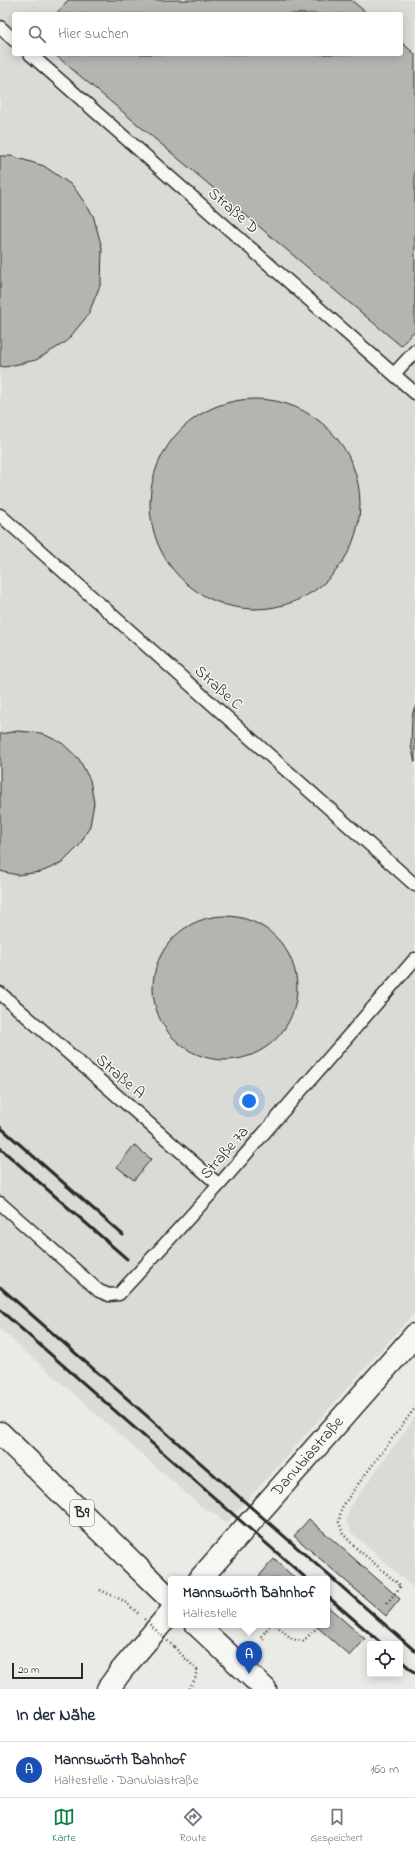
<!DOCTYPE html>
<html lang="de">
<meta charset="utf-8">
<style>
:root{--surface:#fff;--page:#f6f6f7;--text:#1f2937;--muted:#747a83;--line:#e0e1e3;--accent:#0b8043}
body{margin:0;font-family:"Indie Flower",sans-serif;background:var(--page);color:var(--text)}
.controls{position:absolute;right:12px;bottom:12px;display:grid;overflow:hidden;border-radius:4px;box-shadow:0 2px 10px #0003}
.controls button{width:36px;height:36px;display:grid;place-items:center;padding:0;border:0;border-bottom:1px solid var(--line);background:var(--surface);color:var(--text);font:20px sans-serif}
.scale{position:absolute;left:12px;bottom:10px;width:71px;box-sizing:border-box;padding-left:4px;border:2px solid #2b2b2b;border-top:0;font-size:11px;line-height:14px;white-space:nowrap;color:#2b2b2b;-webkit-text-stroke:3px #f6f6f2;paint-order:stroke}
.you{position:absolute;left:249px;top:1101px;width:14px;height:14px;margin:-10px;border:3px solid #fff;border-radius:50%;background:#1a73e8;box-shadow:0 0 0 6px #1a73e833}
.badge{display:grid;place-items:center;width:26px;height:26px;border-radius:50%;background:var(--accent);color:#fff;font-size:13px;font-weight:700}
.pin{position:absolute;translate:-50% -33px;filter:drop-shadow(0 1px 2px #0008)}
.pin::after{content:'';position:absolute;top:21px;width:14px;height:12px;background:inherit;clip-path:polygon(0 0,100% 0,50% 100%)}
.popup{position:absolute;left:168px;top:1576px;width:162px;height:52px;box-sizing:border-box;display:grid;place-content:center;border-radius:4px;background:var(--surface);filter:drop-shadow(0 1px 3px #0005);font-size:13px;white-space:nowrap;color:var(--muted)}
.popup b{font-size:15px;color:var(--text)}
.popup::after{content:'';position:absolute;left:50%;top:100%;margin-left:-8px;border:8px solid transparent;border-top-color:var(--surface)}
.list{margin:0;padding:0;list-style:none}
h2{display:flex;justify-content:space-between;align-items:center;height:52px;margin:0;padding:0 16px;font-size:17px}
h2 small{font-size:13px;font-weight:400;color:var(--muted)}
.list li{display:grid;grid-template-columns:26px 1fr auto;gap:12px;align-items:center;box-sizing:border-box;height:56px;padding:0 16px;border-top:1px solid var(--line)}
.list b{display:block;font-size:15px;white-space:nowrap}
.list p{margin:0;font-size:13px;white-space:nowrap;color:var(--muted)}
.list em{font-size:13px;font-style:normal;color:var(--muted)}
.icon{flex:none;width:22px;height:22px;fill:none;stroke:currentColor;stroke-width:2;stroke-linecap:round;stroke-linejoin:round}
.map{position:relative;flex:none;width:415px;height:1689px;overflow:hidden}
.search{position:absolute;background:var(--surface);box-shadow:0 2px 10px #0003;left:12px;right:12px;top:12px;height:44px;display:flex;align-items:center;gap:10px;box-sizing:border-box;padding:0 14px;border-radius:4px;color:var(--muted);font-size:15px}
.sheet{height:108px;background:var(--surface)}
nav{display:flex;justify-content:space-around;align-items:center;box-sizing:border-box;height:56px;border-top:1px solid var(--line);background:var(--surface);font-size:11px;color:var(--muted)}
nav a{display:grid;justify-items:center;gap:2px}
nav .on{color:var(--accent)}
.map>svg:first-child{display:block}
.built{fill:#dadad6;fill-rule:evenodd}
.building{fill:#b4b4b1;stroke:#2b2b2b}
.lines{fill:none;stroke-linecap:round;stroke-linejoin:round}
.service-casing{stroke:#2b2b2b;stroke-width:15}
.tertiary-casing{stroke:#2b2b2b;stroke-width:25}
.primary-casing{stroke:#2b2b2b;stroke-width:25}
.path{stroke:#2b2b2b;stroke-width:2.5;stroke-dasharray:1 3;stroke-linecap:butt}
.service{stroke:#f6f6f2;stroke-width:12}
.tertiary{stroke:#f6f6f2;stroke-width:22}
.primary{stroke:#f6f6f2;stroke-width:22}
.rail{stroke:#2b2b2b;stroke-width:3}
.path-bridge{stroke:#2b2b2b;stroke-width:2.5;stroke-dasharray:1 3;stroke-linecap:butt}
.labels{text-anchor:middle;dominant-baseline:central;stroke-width:3;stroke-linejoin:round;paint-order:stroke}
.shield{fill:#f6f6f2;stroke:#686867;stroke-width:1}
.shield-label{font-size:15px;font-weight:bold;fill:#2b2b2b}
.street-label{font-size:16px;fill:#2b2b2b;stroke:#f6f6f2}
</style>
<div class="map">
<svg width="415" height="1689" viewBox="0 0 415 1689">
<rect width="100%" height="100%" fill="#eaeae6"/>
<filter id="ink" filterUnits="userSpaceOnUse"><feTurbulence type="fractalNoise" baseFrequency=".025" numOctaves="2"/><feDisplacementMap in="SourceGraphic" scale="8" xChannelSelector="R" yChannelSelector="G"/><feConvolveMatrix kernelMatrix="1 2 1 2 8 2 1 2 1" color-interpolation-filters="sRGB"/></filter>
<g filter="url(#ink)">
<path class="built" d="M0,0H415V1312L226,1524L214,1513L204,1509L0,1329ZM14,14H401V54H14Z
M415,1417V1589L352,1533L346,1521L349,1508Z"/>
<path class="building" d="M68,0H351L368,14H56Z
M401,42L415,54V330L401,346L54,54H401Z
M0,156H11L44,166L73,186L93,215L102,248L101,283L88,315L66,342L36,360L5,367L0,366Z
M150 504a105 105 0 1 1 210 0a105 105 0 1 1-210 0Z
M415,706V762L411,746L412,716Z
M18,731L41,733L62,743L79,759L90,780L94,803L90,826L79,846L62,863L41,872L17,875L0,871V734Z
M153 988a72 72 0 1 1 144 0a72 72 0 1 1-144 0Z
M134,1145L151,1159L134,1180L117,1167Z
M309,1519L400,1599L386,1616L294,1536Z
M274,1559L296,1579H263L259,1576Z
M327,1606L365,1639L350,1656L315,1625H327Z"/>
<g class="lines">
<g class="service-casing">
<path id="service" d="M0,27L14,40
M30,54L415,393
M394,374L415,351
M0,515L415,885
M0,993L219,1185
M0,1203L99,1291L109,1295L119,1294L219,1185L415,959"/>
</g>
<g class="tertiary-casing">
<g id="tertiary">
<path id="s1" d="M200,1579L415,1335"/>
<path d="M108,1689L121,1671L171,1612"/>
</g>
</g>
<g class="primary-casing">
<path id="primary" d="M0,1433L171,1600
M197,1625L265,1689"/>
</g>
<path class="path" d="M100,1590L124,1601L139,1614
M387,1603L401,1586L356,1548L343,1534L339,1522L341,1509L353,1491L415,1408
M276,1625L292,1639L303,1641L320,1625
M264,1640L262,1636L270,1625
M174,1647L197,1670L195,1679L189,1689"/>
<use href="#service" class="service"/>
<use href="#tertiary" class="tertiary"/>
<use href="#primary" class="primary"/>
<path class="rail" d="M0,1127L123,1235
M0,1148L127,1259
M0,1287L415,1651
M0,1310L307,1579
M327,1596L382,1644
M400,1660L415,1673"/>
<path class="path-bridge" d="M144,1619L174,1647"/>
</g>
</g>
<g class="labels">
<rect class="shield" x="70" y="1500" width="24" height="26" rx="3"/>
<g class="shield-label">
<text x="82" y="1513">B9</text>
</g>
<g class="street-label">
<text transform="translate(233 211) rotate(41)">Straße D</text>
<text transform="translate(218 688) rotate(42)">Straße C</text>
<text transform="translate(120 1077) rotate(41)">Straße A</text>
<text transform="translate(225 1153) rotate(-49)">Straße 7a</text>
<text stroke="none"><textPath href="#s1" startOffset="163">Danubiastraße</textPath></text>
</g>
</g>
</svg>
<div class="controls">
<button><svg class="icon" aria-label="locate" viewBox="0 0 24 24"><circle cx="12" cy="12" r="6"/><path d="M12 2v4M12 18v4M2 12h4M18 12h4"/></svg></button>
</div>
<div class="scale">20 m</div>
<div class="you"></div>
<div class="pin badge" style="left:249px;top:1674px;background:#1a4fb4">A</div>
<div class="popup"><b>Mannswörth Bahnhof</b>Haltestelle</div>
<div class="search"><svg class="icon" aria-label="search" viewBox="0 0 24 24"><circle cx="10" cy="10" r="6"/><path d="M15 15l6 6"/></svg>Hier suchen</div>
</div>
<section class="sheet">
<h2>In der Nähe<small></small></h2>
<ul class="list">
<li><span class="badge" style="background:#1a4fb4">A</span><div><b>Mannswörth Bahnhof</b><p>Haltestelle · Danubiastraße</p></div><em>160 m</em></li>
</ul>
</section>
<nav>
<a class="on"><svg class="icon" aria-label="map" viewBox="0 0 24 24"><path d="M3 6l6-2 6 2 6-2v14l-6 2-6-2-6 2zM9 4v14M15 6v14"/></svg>Karte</a>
<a><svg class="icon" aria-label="directions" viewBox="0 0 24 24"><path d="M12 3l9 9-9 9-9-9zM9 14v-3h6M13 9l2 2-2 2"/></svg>Route</a>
<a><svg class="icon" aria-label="saved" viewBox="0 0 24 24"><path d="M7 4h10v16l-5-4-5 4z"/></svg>Gespeichert</a>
</nav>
